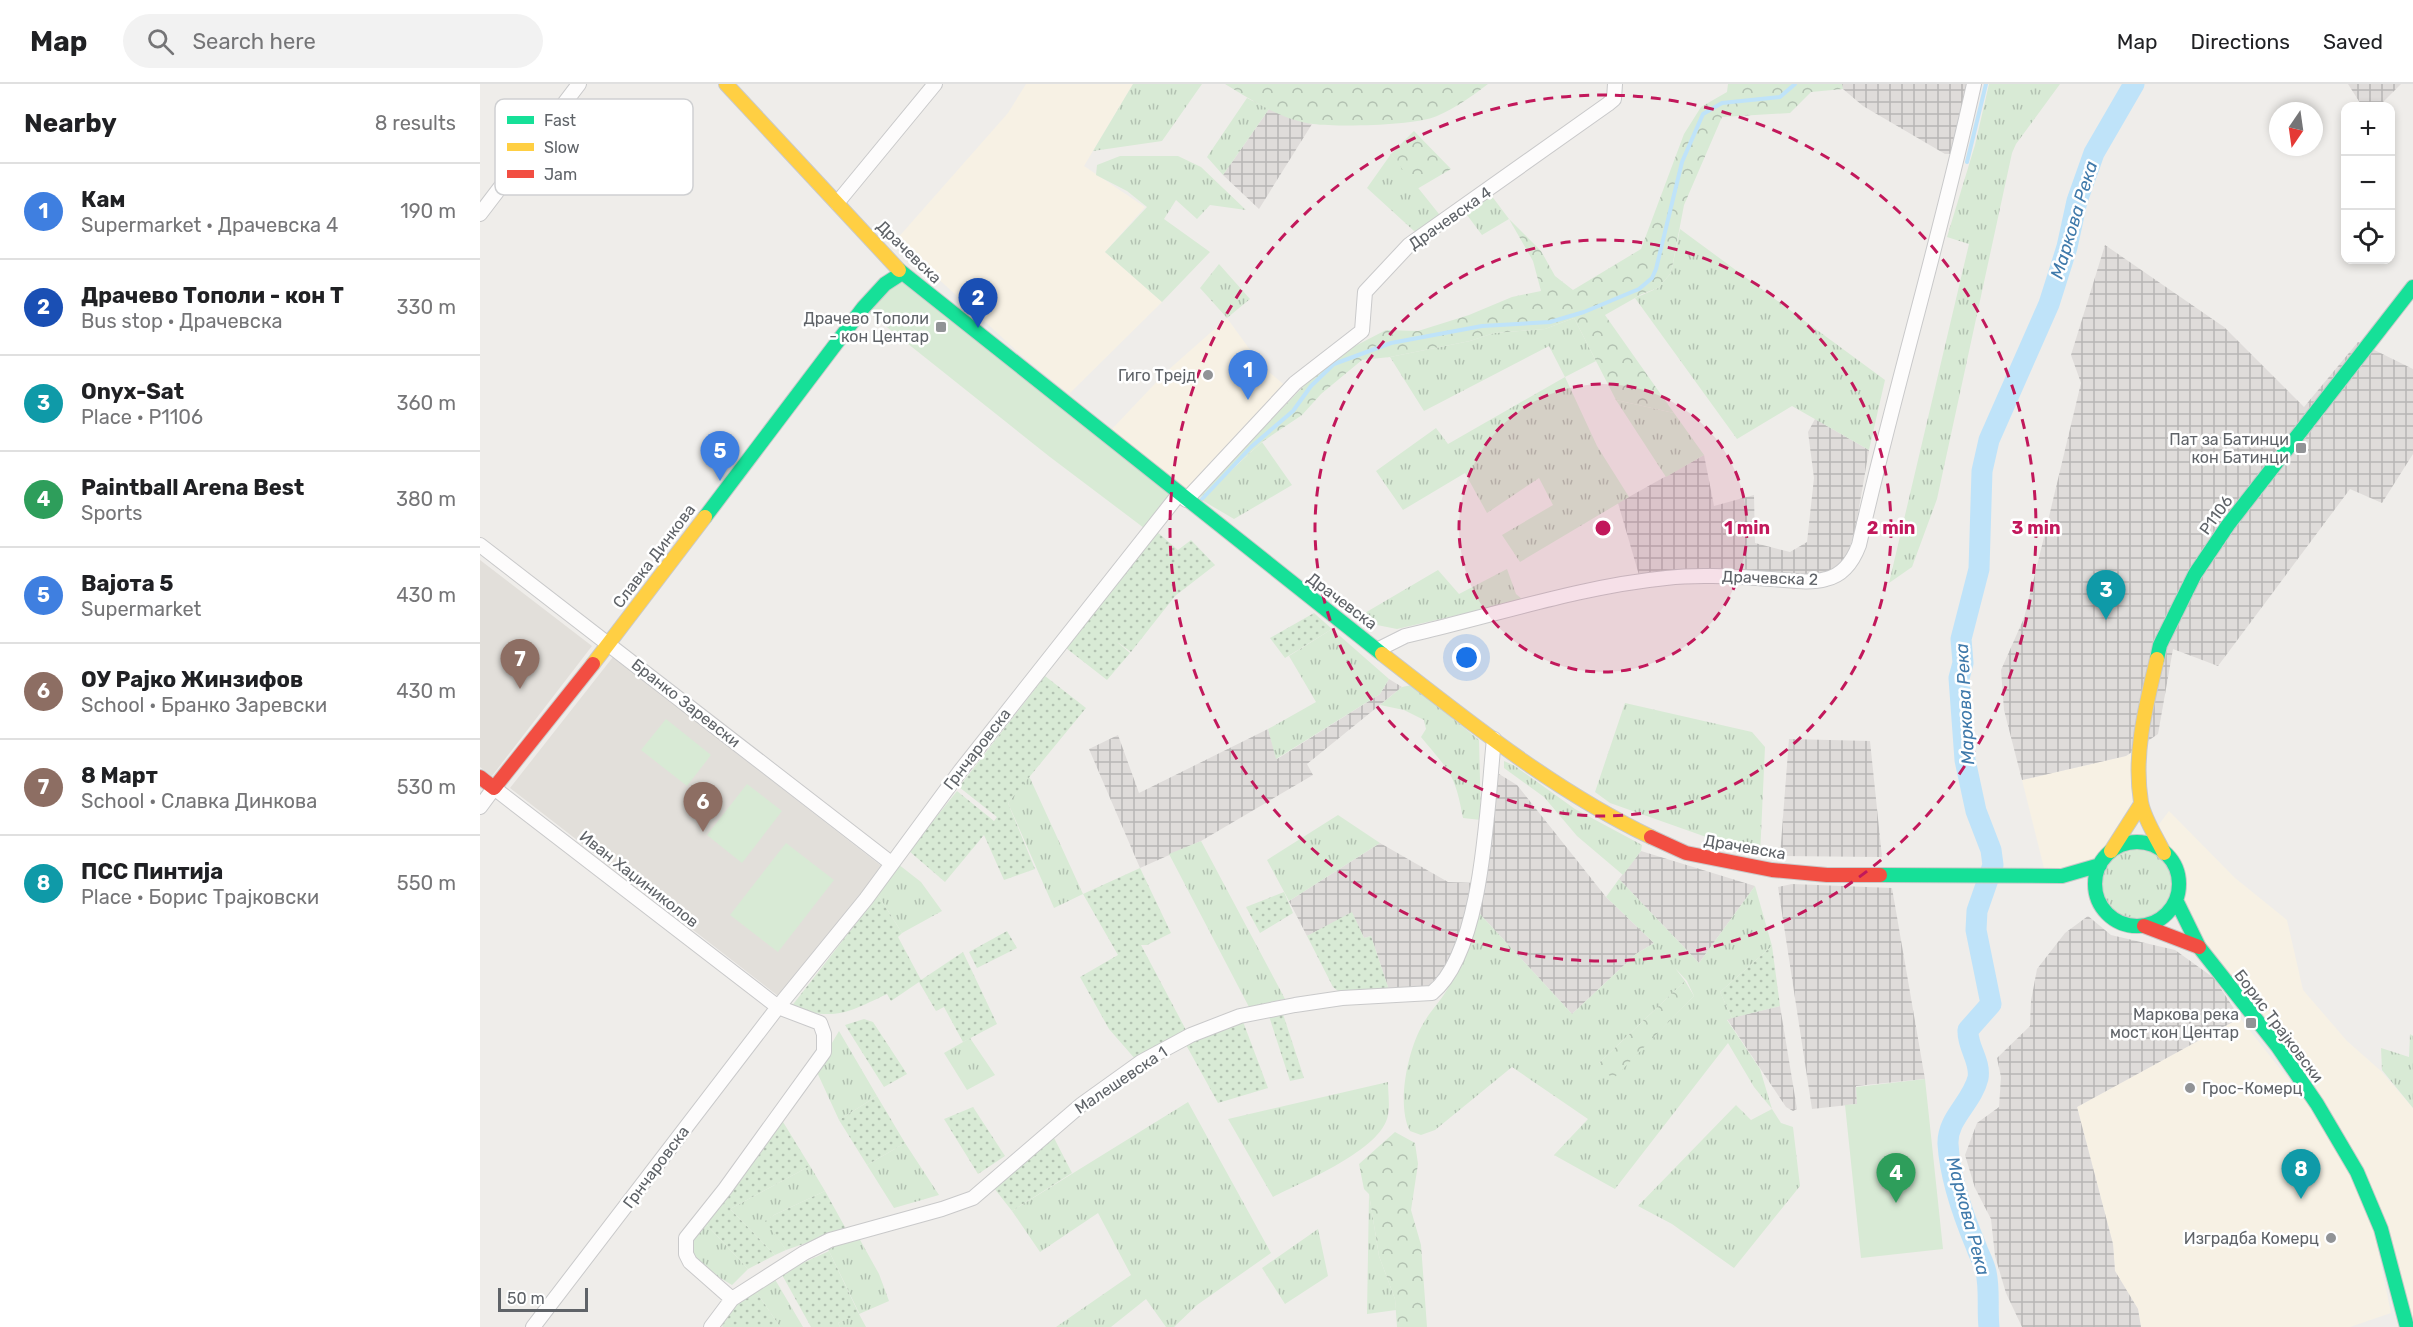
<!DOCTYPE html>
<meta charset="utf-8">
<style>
:root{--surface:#fff;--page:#f2f2f2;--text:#202124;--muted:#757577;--line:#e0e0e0;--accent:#d93025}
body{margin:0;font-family:Rubik,sans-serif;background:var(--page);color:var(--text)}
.controls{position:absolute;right:18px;top:18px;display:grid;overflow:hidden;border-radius:12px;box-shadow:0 3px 9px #0003}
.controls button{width:54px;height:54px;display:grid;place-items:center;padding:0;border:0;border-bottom:2px solid var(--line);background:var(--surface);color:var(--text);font:30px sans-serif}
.compass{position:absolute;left:1789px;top:18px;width:54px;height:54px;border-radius:50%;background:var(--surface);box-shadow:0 3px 9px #0003;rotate:193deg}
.scale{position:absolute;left:18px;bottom:15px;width:90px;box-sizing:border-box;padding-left:6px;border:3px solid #5f6368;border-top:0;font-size:16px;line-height:21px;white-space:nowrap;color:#5f6368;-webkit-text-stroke:4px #fff;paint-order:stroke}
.you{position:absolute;left:987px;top:574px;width:21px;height:21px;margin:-15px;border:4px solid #fff;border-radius:50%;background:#1a73e8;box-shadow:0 0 0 9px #1a73e833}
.badge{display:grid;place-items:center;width:39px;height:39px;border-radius:50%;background:var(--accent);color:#fff;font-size:20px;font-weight:700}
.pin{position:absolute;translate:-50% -50px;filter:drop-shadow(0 2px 3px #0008)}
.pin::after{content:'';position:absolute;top:32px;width:21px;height:18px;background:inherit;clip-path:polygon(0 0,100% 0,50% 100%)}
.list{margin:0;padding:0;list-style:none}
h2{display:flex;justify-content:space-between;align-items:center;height:78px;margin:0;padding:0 24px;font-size:26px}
h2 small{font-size:20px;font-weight:400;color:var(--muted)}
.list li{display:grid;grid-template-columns:39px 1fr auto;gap:18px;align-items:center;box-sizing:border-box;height:96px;padding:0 24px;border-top:2px solid var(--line)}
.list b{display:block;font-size:22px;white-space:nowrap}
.list p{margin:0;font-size:20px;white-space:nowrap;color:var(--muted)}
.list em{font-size:20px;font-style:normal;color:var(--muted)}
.icon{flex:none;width:33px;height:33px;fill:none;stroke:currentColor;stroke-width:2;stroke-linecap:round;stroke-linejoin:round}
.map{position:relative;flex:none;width:1933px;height:1243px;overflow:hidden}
header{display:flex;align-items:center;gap:36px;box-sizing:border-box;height:84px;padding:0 30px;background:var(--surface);border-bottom:2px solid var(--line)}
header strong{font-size:28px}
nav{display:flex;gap:33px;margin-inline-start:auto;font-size:21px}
.search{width:420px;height:54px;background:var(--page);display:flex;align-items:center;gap:15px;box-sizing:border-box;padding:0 21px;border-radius:33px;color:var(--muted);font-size:22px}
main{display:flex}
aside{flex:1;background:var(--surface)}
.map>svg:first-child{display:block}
.commercial{fill:#f7f1e4}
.industrial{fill:url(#industrial-grid)}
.education{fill:#e2dfda}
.grass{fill:url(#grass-tufts);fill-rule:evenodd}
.forest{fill:url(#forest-crowns)}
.park{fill:#d8ead5}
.garden{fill:url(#garden-dots)}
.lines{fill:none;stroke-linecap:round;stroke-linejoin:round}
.stream{stroke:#bfe3f9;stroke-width:4}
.river{stroke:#bfe3f9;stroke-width:21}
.street-casing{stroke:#c9c9ca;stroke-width:16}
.fast-casing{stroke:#c9c9c9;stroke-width:16}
.slow-casing{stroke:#c9c9c9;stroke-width:16}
.jam-casing{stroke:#c9c9c9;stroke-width:16}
.street{stroke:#fdfcfc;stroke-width:14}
.fast{stroke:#16e098;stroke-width:14}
.slow{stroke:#ffcf43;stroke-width:14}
.jam{stroke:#f24e42;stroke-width:14}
.ring{fill:none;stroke:#c2185b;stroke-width:3;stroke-dasharray:10 8}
.poi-dot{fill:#919396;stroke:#fff;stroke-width:2}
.labels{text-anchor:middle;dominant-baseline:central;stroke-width:5;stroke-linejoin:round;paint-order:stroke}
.street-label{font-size:16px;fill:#5f6368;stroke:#fff}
.poi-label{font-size:16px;fill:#5f6368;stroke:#fff;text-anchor:end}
.water-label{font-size:18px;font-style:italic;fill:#407aab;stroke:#fff}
.key{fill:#fff;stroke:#cfd0d2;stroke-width:1.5}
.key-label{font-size:16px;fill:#5f6368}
.centre{fill:#c2185b;stroke:#fff;stroke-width:3}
.ring-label{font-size:18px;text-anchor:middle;font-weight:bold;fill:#c2185b;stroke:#fff;stroke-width:5;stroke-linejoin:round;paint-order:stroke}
</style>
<header>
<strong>Map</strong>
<div class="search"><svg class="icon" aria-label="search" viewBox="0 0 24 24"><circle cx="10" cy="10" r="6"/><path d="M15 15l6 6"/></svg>Search here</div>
<nav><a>Map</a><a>Directions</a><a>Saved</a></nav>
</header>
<main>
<aside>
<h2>Nearby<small>8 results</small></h2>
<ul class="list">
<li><span class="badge" style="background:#3f7fe0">1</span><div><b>Кам</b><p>Supermarket · Драчевска 4</p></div><em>190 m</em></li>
<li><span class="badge" style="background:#1a4fb4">2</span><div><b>Драчево Тополи - кон Т</b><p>Bus stop · Драчевска</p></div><em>330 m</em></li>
<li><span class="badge" style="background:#0f9aa8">3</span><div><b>Onyx-Sat</b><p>Place · P1106</p></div><em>360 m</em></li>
<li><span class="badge" style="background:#2e9e5b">4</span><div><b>Paintball Arena Best</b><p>Sports</p></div><em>380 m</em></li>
<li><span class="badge" style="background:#3f7fe0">5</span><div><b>Вајота 5</b><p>Supermarket</p></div><em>430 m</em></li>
<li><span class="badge" style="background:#8d6e63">6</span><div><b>ОУ Рајко Жинзифов</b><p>School · Бранко Заревски</p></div><em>430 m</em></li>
<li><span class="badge" style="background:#8d6e63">7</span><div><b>8 Март</b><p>School · Славка Динкова</p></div><em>530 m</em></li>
<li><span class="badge" style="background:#0f9aa8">8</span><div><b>ПСС Пинтија</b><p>Place · Борис Трајковски</p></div><em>550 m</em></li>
</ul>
</aside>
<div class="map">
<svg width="1933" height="1243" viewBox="0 0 1933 1243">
<defs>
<pattern id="industrial-grid" width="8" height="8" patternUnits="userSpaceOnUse" patternTransform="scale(1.5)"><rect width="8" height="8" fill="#dfdcda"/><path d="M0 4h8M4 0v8" fill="none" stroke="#b8b6b5"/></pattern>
<pattern id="grass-tufts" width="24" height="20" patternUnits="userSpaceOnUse" patternTransform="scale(1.5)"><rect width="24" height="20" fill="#d8ead5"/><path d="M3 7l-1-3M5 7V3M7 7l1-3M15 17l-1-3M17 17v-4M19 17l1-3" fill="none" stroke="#b2c1b1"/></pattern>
<pattern id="forest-crowns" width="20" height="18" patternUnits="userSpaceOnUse" patternTransform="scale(1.5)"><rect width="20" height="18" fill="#d8ead5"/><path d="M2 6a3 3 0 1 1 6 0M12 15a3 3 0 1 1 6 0" fill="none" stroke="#b2c1b1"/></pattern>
<pattern id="garden-dots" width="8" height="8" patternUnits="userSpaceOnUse" patternTransform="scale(1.5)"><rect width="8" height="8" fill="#d8ead5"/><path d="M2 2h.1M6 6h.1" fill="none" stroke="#b2c1b1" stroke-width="1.8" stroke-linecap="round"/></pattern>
</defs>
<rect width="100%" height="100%" fill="#efedea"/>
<path class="commercial" d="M546,0H653L604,82L665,123L625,168L682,218L589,310L539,269L416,156L528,29Z
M747,234L781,281L815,310L716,415L632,345L686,288Z
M1661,664L1660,704L1620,781L1566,792L1542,696L1646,672Z
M1689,727L1755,794L1807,836L1823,906L1867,957L1901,987L1933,1024V1243L1877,1088L1719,863L1698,808L1695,782L1674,747Z
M1760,934L1857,1057L1891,1132L1911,1229L1870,1243H1661L1658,1225L1635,1187L1633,1160L1597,1023Z"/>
<path class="industrial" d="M1362,0H1491L1475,70H1465L1383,22L1363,5Z
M1868,0H1921L1899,22H1882Z
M789,25L832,40L779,125L743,91Z
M1625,161L1744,243L1824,323L1878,258L1933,285V370L1902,419L1870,405L1738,582L1693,565L1678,650L1646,672L1542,696L1524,626L1521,586L1544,534L1567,441L1601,299L1591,271Z
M1335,335L1389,366L1375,447L1365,477L1354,488L1311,492L1203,485L1159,491L1138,419L1224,371L1234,422L1274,411L1275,459L1310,468L1327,458L1334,394L1328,348Z
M909,595L922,603L827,680L833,691L721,757L660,784L609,665L638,651L659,709L788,645L797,675L900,610Z
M1309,655L1390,657L1402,773L1300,772Z
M1019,690L1037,701L1126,813L1174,859L1156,870L1092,930L999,829L1013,739L1014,697Z
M900,759L968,798L997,799L988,846L969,879L947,904L909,906L891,852L884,854L872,829L827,852L809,817Z
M1161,767L1275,802L1219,879L1139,795Z
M1312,800L1412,804L1445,995L1376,1002L1377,1020L1332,1025L1298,803Z
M1608,832L1631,851L1695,866L1734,894L1760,934L1597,1023L1633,1160L1635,1187L1658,1225L1661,1243H1542L1526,1209L1515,1172L1511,1135L1495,1104L1485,1071L1497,1039L1519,1023L1521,993L1517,974L1550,942L1551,917L1557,885L1585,849Z
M1300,922L1317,1025L1313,1027L1306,1023L1247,935Z"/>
<path class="education" d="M0,476L112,562L12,692L0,683Z
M133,573L404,784L302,915L30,704Z"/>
<path class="grass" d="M653,0H722L682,57L613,67Z
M1509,0H1580L1536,60L1532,69L1457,415L1432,483L1409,499L1489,160L1467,153L1495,61Z
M767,14L789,25L743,91L727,73Z
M911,70L963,135L940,147H934L887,104Z
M640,72H698L721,83L766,126L730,121L717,135L696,116L684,135L730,168L682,218L625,168L667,123L647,107L616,91L617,81Z
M1011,111L1029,135L1002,151L984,127Z
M1200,145L1405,296L1389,366L1312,322L1257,355L1155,214L1178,204L1191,189Z
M739,180L770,215L747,234L720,204Z
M1094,234L1116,277L1085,293L1117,362L1149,413L1040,478L1022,451L1073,421L1059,394L1007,429L985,389L923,426L896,387L956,344L968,360L1085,293L1069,262L944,327L910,273L990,257L1014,249L1065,245Z
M1136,316L1194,329L1224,371L1186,393Z
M782,358L812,401L754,435L720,415Z
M1027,485L1036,510L1043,516L917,545L887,539L878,533L958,486L979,510Z
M852,545L909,595L900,610L796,675L788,645L836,618L809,572Z
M932,601L999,656L1001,736L983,734C975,689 969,687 941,653L946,645L944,636L924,626L900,621L922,603Z
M1145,619L1272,648L1285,663L1280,772L1130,719L1115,708Z
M1024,677L1035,682L1095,725L1162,761L1161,767L1143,791L1097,752L1064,713L1024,684Z
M549,692L603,810L574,824L528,719Z
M858,731L900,759L809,817L787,776Z
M721,757L805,915L769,923L689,770Z
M1622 800a36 36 0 1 1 72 0a36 36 0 1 1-72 0Z
M418,780L441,798L462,827L422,849L398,811Z
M1139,795L1219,879L1275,802L1292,862L1240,908L1252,934L1247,936L1280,985L1292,1025L1301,1039L1313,1043L1320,1102L1254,1184L1192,1140L1158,1122L1256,1021L1271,1036L1292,1025L1274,1003L1248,959L1135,1105L1074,1071L1108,1035L1032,983L955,1046L941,1051L930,1047C916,1021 928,965 943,940C950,927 962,916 969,902C980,878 989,853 999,829L1092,930L1156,870L1174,859L1126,813ZM1195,884L1207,897L1214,912L1133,994L1119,979L1205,897Z
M359,947L397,1012L359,1036L336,986Z
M1930,950L1933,952V1024L1902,986L1901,964L1929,973Z
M490,954L515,991L487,1006L464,969Z
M908,998C908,1009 910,1021 908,1031C902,1066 822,1098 793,1113L748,1035Z
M708,1018L791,1169L717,1221L694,1243H686L666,1215L631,1243H576L651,1191L618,1129L560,1168L532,1127Z
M425,1059L459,1111L414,1124L387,1081Z
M330,1082L345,1107L294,1131L286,1137L306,1166L295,1171L250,1125Z
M889,1110L899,1172L915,1215L916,1226L887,1230Z
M224,1138L268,1185L252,1201L215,1179L208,1165L218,1142Z
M838,1145L848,1192L805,1220L782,1184Z
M379,1154L399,1190L409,1217L379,1230L386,1243H360L358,1239L379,1229L348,1165Z
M293,1192L323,1243H300L273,1203Z"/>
<path class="forest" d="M745,0H1008C992,12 976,24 957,32C933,42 859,43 833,40C802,36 771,16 745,0Z
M1248,0H1362L1363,5L1331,8L1310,29L1242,33L1204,121L1191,189L1178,204L1162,210L1125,231L1194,329L1136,316L1094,234L1065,245L1014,249L990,257L910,273L882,276L841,310L822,331L782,358L720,414L721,408L850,275L906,246L938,247L989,231L1032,213L1061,207L1053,177L1029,135L1061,167L1075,192L1093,206L1161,165L1204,50L1221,23L1247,8Z
M934,47L971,85L937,105L911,70Z
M1205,897L1214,912L1133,995L1118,980Z
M915,1048L935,1059L938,1080L931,1126L941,1161L947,1243H917L915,1215L899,1172L889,1110L884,1105L879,1080Z"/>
<path class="park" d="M422,189L699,410L668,447L570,373L383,224Z
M186,635L231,671L207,702L161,666Z
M267,700L302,727L262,779L227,751Z
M306,759L354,796L298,868L250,831Z
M1445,995L1463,1165L1381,1174L1365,1021L1377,1020L1376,1003Z"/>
<path class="garden" d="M676,447L698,466L711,456L735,481L695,512L651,568L636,557L650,569L627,596L586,564Z
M834,529L852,545L805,574L790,554Z
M565,592L606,624L528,719L555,785L524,796L504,751L465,798L429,767L477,707L514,737L517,733L479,703Z
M660,784L691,849L667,861H661L706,946L656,976L629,945L600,893L638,871L603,810Z
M804,808L813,829L780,849L766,823Z
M398,811L422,849L418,853L441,896L483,868L517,940L483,958L464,923L456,927L439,898L411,917L407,910C367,929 355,937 311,923Z
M872,828L884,854L891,852L909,906L858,907L853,903L827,852Z
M527,847L537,864L497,884L489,868Z
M1292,862L1300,922L1252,934L1240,908Z
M802,927L824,994L810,997L788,929Z
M384,935L393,938L427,990L404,1003L365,941Z
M762,935L788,1004L738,1019L705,959Z
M397,1012L425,1059L387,1081L359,1036Z
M493,1023L525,1072L498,1090L464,1035Z
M300,1033L330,1082L250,1125L295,1171L268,1185L225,1139Z
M572,1050L592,1089L532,1127L514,1104Z
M345,1107L366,1145L306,1166L285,1137L294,1131Z
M349,1167L379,1230L358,1239L360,1243H331L301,1189Z
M273,1203L300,1243H243L239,1238Z"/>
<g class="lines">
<path class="stream" d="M1487,78L1506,0
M722,415L771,363L813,327L831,302L854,280L911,259L1002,242L1070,238L1104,228L1159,205L1172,194L1176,185L1202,78L1223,30L1242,19L1300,13L1315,0"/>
<path class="river" d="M1509,1243C1507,1225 1510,1206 1506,1188C1504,1179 1499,1171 1496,1162C1483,1131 1470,1095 1468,1060C1467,1034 1492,1019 1498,994C1501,977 1487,963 1488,946L1511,920L1496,846L1497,827L1513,781L1511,766L1496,727L1485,676L1479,594L1483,579L1481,555L1499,485L1502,387L1509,356L1569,220L1587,163L1597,117L1614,69L1654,0"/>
<g class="street-casing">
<path id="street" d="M357,119L455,0
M0,130L99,0
M706,416L815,299L882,247L885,208L929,161L1128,20L1134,15L1135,0
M0,461L411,779
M897,566L925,552L946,547C1025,528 1105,502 1186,494C1221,490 1257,493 1291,495C1309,496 1329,500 1346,495C1364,491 1373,477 1379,461C1414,307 1460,155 1494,0
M0,723L14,704L298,923L340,939L344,950V968L245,1105L206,1154V1170L210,1178L252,1215
M53,1243L298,923L386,815L481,686L699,410
M231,1243L252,1215L324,1169L350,1156L462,1125L493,1114L601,1021L661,978L711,951L760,932L815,921L862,914L952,909C1004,867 1007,719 1014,655"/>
</g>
<g class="fast-casing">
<path id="fast" d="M419,186L902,570
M225,433L383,224L405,200L422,189
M1677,575L1680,561L1715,490L1748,441L1933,203
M1615 800a42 42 0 1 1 84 0a42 42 0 1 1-84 0Z
M1400,791L1582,792L1620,781
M1696,816L1719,863L1798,963L1837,1020L1877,1088L1901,1145L1927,1243"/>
</g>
<g class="slow-casing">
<path id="slow" d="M246,0L419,186
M902,570C988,637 1073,706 1171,753
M1677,575C1666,621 1653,670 1661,718C1664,735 1677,754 1684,769
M113,580L225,433
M1631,767L1661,720"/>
</g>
<g class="jam-casing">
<path id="jam" d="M0,693L14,704L113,580
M1171,753L1206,769L1292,786L1347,791H1400
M1664,842L1719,863"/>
</g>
<use href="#street" class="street"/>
<use href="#fast" class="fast"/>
<use href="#slow" class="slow"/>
<use href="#jam" class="jam"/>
</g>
<circle cx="1123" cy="444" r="144" fill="#c2185b" fill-opacity=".12"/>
<g class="ring">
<circle cx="1123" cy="444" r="144"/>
<circle cx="1123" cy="444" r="288"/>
<circle cx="1123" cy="444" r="433"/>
</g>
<g class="poi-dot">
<rect x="455" y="237" width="12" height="12" rx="3"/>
<circle cx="728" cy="291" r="6"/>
<rect x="1815" y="358" width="12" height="12" rx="3"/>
<rect x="1765" y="933" width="12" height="12" rx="3"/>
<circle cx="1710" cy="1004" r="6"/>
<circle cx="1851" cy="1154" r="6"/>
</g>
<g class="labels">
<g class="street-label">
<text transform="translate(970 134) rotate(-35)">Драчевска 4</text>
<text transform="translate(429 168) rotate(44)">Драчевска</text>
<text transform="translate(1736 431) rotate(-54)">P1106</text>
<text transform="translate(174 472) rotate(-53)">Славка Динкова</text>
<text transform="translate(1290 494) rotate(2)">Драчевска 2</text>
<text transform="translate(862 517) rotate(37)">Драчевска</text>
<text transform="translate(206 619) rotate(38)">Бранко Заревски</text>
<text transform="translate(497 665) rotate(-52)">Грнчаровска</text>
<text transform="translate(1265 763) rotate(10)">Драчевска</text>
<text transform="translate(159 795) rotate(38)">Иван Хаџиниколов</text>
<text transform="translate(1799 942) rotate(53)">Борис Трајковски</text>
<text transform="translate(641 996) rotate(-34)">Малешевска 1</text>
<text transform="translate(176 1083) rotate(-53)">Грнчаровска</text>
</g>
<g class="poi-label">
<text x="449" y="234">Драчево Тополи<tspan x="449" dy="18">- кон Центар</tspan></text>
<text x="716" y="291">Гиго Трејд</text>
<text x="1809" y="355">Пат за Батинци<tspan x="1809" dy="18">кон Батинци</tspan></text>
<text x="1759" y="930">Маркова река<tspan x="1759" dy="18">мост кон Центар</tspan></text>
<text x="1722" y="1004" text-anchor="start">Грос-Комерц</text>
<text x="1839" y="1154">Изградба Комерц</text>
</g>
<g class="water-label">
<text transform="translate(1594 136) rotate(-73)">Маркова Река</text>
<text transform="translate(1485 620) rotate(-93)">Маркова Река</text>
<text transform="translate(1488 1132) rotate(75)">Маркова Река</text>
</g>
</g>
<rect x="15" y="15" width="198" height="96" rx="9" class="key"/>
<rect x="27" y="32" width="27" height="8" fill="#16e098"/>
<rect x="27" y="59" width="27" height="8" fill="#ffcf43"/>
<rect x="27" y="86" width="27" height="8" fill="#f24e42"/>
<g class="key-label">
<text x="64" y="42">Fast</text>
<text x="64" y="69">Slow</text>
<text x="64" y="96">Jam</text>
</g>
<circle cx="1123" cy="444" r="9" class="centre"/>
<g class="ring-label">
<text x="1267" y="450">1 min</text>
<text x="1411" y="450">2 min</text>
<text x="1556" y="450">3 min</text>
</g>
</svg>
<div class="controls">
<button>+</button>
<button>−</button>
<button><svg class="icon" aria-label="locate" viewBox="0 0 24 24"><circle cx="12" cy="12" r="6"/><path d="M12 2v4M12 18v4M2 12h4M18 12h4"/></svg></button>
</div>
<svg class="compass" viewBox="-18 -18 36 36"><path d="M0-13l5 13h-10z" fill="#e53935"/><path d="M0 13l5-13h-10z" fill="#757577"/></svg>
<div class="scale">50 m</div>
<div class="you"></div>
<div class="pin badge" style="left:768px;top:316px;background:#3f7fe0">1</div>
<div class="pin badge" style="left:498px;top:244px;background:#1a4fb4">2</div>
<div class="pin badge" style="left:1626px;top:536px;background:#0f9aa8">3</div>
<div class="pin badge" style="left:1416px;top:1119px;background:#2e9e5b">4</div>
<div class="pin badge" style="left:240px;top:397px;background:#3f7fe0">5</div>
<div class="pin badge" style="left:223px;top:748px;background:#8d6e63">6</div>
<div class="pin badge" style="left:40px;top:605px;background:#8d6e63">7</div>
<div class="pin badge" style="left:1821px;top:1115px;background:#0f9aa8">8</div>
</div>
</main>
